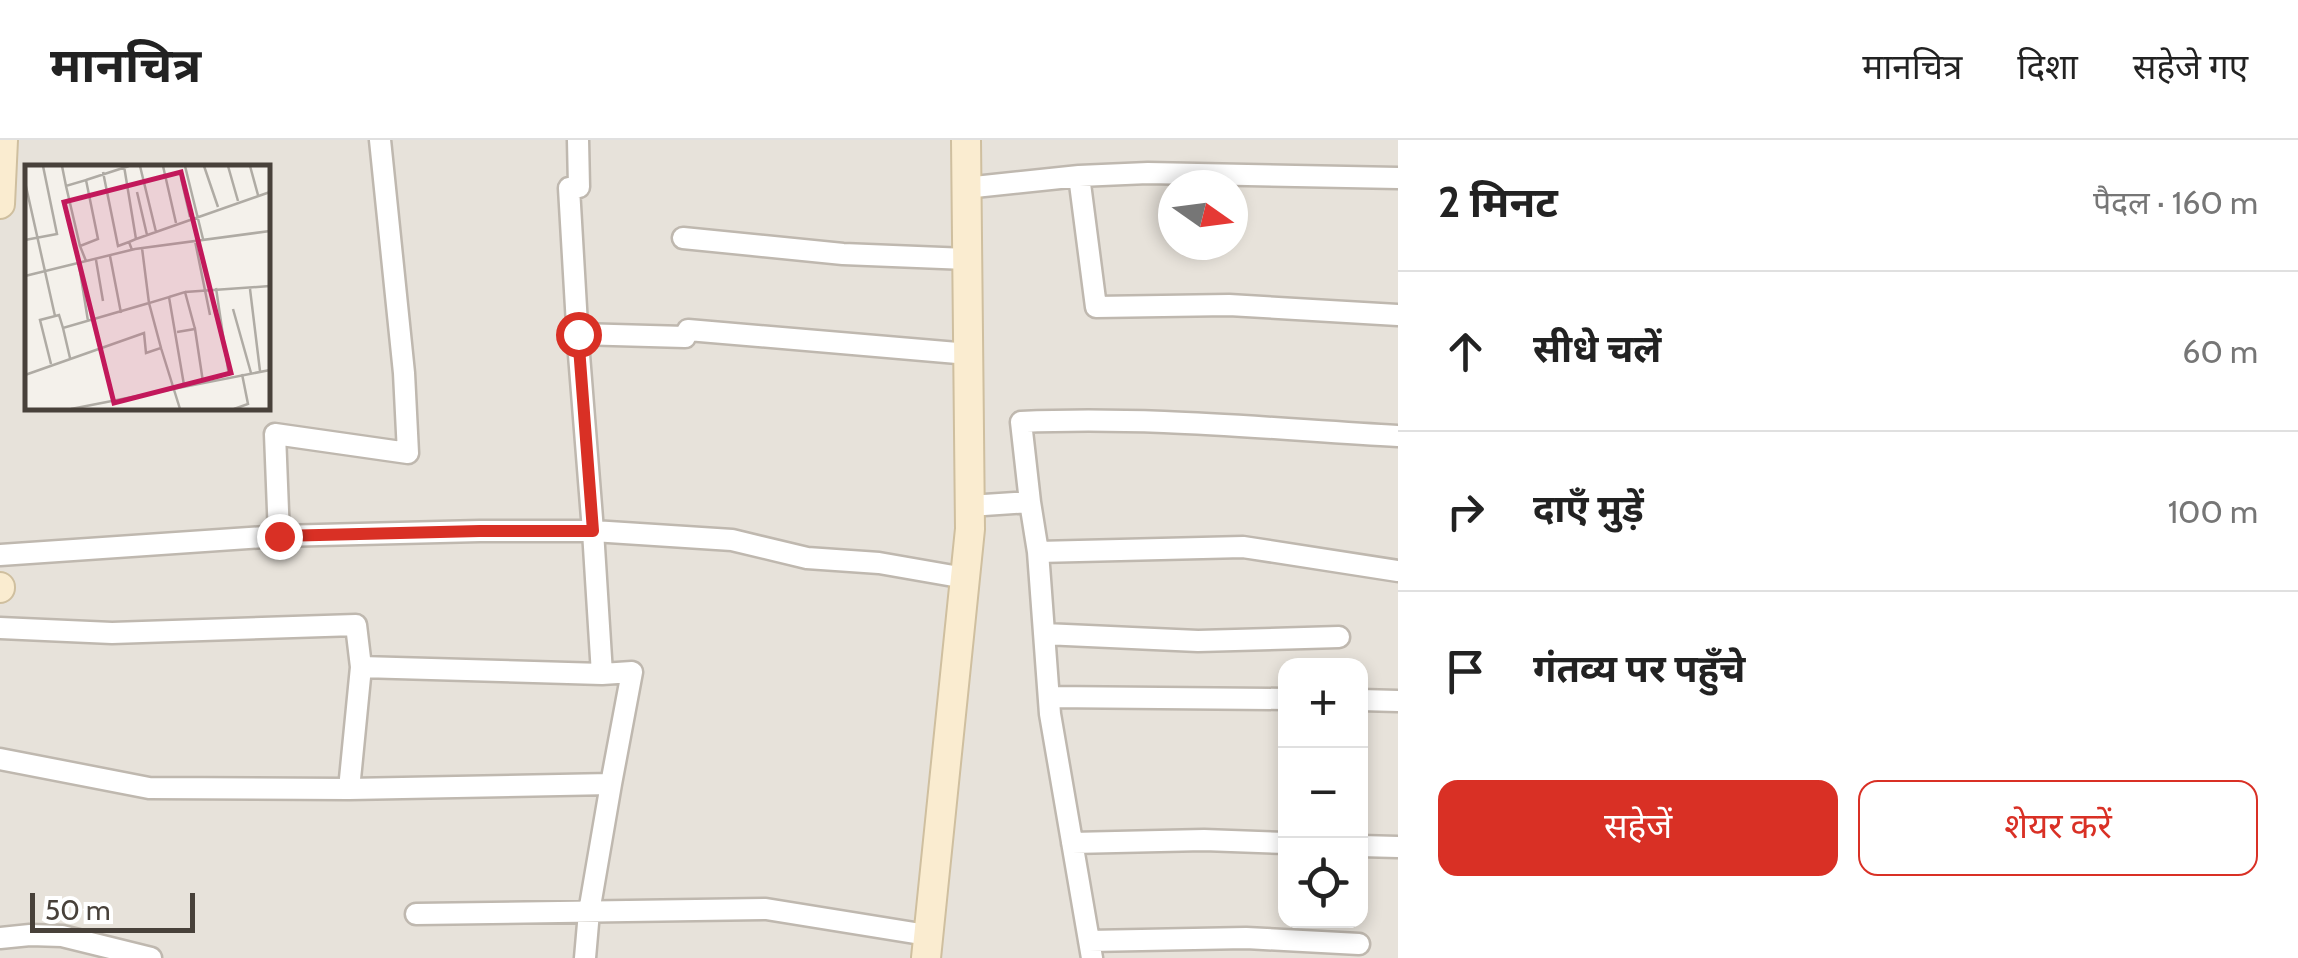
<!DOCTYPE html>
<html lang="hi">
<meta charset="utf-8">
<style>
:root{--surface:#fff;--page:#f6f6f6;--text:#222;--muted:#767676;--line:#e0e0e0;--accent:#d93025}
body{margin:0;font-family:Cabin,"Noto Sans Devanagari",sans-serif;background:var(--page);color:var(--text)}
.controls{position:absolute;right:30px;bottom:30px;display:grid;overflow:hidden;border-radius:20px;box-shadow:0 5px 15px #0003}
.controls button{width:90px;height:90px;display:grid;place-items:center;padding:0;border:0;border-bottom:2px solid var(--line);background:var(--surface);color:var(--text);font:50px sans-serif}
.compass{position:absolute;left:1158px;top:30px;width:90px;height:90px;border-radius:50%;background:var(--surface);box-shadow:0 5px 15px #0003;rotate:104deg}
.scale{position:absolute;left:30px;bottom:25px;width:165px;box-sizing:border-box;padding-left:10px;border:5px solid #48413a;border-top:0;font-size:28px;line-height:35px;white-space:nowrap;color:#48413a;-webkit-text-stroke:8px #fff;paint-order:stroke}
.stop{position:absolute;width:30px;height:30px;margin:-22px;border:8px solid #d93025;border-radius:50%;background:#fff}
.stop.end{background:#d93025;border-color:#fff;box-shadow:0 2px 10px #0008}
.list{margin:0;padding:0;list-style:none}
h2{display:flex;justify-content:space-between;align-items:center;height:130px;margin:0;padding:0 40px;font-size:42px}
h2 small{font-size:32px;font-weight:400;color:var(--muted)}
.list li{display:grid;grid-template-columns:65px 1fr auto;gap:30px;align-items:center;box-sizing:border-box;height:160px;padding:0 40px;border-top:2px solid var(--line)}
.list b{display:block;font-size:38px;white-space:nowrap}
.list em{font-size:32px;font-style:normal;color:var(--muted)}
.actions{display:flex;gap:20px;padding:30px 40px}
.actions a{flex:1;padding:22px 0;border:2px solid var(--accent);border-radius:20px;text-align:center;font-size:35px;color:var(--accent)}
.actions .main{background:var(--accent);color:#fff}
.icon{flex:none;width:55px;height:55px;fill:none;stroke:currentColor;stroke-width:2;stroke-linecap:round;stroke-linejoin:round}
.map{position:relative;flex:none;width:1398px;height:818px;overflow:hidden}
header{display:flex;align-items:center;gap:60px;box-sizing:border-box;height:140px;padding:0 50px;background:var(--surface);border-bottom:2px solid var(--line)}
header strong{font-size:48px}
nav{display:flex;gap:55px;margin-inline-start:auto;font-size:35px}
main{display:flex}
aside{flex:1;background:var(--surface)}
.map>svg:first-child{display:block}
.residential{fill:#e7e2da;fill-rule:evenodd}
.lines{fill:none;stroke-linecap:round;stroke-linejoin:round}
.street-casing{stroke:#bfb8af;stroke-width:25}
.secondary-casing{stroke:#cfbf9f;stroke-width:32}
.street{stroke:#fff;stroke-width:20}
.secondary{stroke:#faecd0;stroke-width:28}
.route{stroke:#d93025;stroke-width:12}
.inset-road{fill:none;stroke:#afaba4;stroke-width:2.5}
.view{fill:#c2185b;fill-opacity:0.15;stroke:#c2185b;stroke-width:5}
.inset-edge{fill:none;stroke:#48413a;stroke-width:5}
</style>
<header>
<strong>मानचित्र</strong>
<nav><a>मानचित्र</a><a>दिशा</a><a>सहेजे गए</a></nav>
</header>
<main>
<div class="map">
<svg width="1398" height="818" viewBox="0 0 1398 818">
<rect width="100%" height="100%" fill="#f4f1eb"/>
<path class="residential" d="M0,0H1398V818H0ZM28,28H268V268H28ZM1173,45H1233V105H1173ZM1286,526H1360V780H1286Z"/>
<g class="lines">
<g class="street-casing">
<path id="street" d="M578,0L579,47L569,48L578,202L593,391L732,400L807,418L879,423L965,438
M1079,36L1148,33L1398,38
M965,48L1079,36L1096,167L1229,165L1398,175
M683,98L843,114L967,119
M578,194L685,197L688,190L969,214
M1030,362L1021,282C1147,276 1272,289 1398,296
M969,366L1030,362L1038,412L1243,407L1398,431
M1038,412L1050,574L1092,818
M0,415L279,396
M0,488L112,493L356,485L361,527L602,534L593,391H480L279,396L275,294L408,313L404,233L380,0
M1044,494L1198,501L1339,497
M1049,557L1286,559
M1360,560L1398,561
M0,619L149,648L349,649L361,527
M349,649L611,644L632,532L602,534
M1072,703L1204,700L1286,703
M1360,706L1398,707
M416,774L766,769L927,795
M0,798L30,795L62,796L151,818
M1089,801L1246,798L1359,804
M585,818L589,772L611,644"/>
</g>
<g class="secondary-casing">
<path id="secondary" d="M0,64L3,0
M0,447V448
M926,818L970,389L966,0"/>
</g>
<use href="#street" class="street"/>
<use href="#secondary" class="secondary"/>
</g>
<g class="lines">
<path class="route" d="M279,396L480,391H593L578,194"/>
</g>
<g transform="translate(25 25)">
<rect width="245" height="245" fill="#f4f1eb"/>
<path class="inset-road" d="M37,1L41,21L61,15L73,74L55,81L61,96M99,1L111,74L104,77L107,85M115,1L131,67M138,1L151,58M160,1L178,74M179,1L193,42M203,1L213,36M225,1L233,30M78,7L93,81L104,77M156,13L165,52M61,15L104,1M0,17L30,151M41,21L55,81M112,27L122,70M111,74L245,27M0,75L32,69L18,1M170,76L185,150M85,91L96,148M71,95L78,136M54,100L63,156M0,111L110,84L245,66M191,123L204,211M225,124L235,206M160,127L245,121M144,132L160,127L170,164M208,144L226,208M38,163L45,193M152,167L170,164L178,217M136,183L155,244M26,199L15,155L34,150L38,163L124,138L117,83M0,210L119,168L121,188L136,183L124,138L144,132L159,220M46,244L245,205M209,244L223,239L217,209"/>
<path class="view" d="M156,7L206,208L89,238L39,37Z"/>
<rect width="245" height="245" class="inset-edge"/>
</g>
</svg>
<div class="controls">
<button>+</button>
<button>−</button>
<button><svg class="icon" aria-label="locate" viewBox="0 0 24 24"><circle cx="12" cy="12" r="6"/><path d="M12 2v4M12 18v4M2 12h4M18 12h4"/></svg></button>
</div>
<svg class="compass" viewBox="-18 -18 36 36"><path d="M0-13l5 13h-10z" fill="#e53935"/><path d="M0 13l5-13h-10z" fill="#767676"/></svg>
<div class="scale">50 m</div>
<div class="stop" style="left:578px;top:194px"></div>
<div class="stop end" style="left:279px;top:396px"></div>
</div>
<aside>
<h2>2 मिनट<small>पैदल · 160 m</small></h2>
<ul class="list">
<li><svg class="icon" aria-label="ahead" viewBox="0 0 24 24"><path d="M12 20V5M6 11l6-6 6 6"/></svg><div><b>सीधे चलें</b></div><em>60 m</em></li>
<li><svg class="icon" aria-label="right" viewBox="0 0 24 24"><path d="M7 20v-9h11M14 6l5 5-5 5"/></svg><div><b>दाएँ मुड़ें</b></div><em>100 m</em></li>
<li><svg class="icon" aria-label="arrive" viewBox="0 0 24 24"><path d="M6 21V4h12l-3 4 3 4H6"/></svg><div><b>गंतव्य पर पहुँचे</b></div></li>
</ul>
<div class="actions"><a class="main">सहेजें</a><a>शेयर करें</a></div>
</aside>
</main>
